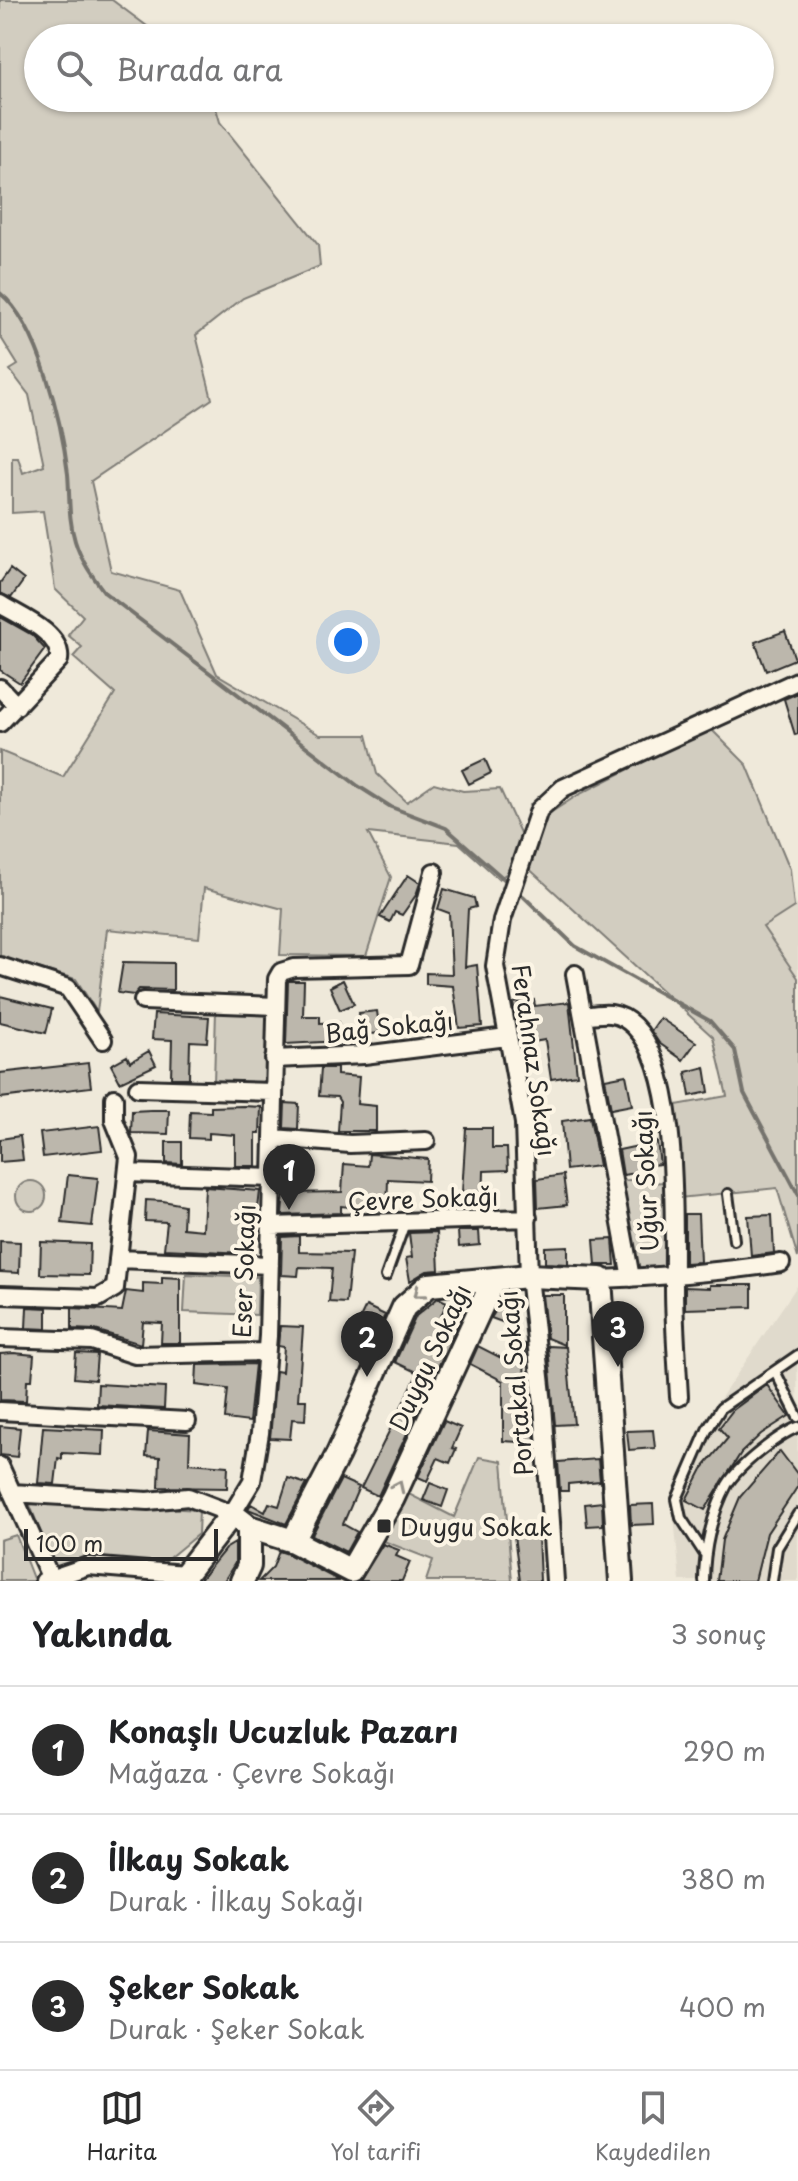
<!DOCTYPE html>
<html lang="tr">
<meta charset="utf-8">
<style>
:root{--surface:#fff;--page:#f6f6f6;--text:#202124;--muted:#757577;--line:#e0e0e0;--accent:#2b2b2b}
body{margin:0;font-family:"Playpen Sans",sans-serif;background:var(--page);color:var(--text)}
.scale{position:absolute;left:24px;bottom:20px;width:194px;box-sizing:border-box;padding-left:8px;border:4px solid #2b2b2b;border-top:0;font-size:22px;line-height:28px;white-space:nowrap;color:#2b2b2b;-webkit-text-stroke:6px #fcf5e5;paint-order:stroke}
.you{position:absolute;left:348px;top:642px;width:28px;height:28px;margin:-20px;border:6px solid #fff;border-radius:50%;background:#1a73e8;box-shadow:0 0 0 12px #1a73e833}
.badge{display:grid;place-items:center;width:52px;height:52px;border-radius:50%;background:var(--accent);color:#fff;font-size:26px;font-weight:700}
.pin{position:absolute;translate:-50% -66px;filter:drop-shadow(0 2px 4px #0008)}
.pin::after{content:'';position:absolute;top:42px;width:28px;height:24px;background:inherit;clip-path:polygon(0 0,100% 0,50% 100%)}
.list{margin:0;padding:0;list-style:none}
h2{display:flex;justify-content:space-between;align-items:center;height:104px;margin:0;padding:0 32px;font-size:34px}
h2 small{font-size:26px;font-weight:400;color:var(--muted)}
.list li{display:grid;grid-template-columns:52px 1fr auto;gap:24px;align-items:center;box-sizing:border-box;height:128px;padding:0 32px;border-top:2px solid var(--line)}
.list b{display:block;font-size:30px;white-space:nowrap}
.list p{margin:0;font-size:26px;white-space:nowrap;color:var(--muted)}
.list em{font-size:26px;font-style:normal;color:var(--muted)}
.icon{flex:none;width:44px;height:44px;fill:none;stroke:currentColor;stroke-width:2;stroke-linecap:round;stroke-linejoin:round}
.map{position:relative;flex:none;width:798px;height:1581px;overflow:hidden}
.search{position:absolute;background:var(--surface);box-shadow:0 2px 6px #0004;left:24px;right:24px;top:24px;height:88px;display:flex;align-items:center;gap:20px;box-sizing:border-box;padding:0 28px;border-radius:44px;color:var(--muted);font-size:30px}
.sheet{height:488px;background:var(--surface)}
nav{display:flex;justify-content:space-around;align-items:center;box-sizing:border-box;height:112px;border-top:2px solid var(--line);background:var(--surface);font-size:22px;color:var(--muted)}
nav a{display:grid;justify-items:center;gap:4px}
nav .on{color:var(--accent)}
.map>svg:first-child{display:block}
.built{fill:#e0dacc}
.green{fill:#d2cdc0;stroke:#7e7c76;stroke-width:2}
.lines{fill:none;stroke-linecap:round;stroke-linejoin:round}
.stream{stroke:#75736d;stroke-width:4}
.building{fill:#bcb7ac;stroke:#2b2b2b;stroke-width:2}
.lane-casing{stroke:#2b2b2b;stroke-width:14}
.street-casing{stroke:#2b2b2b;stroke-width:22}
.secondary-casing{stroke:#2b2b2b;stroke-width:28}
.lane{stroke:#fcf5e5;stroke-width:8}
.street{stroke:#fcf5e5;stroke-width:16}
.secondary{stroke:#fcf5e5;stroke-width:22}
.oneway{stroke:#949088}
.poi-dot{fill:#2b2b2b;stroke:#fcf5e5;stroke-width:3}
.labels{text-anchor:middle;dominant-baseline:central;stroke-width:8;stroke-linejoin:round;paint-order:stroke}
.street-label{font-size:24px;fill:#2b2b2b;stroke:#fcf5e5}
.poi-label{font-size:24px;fill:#2b2b2b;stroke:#fcf5e5;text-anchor:start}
</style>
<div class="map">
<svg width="798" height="1581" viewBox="0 0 798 1581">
<rect width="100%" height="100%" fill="#efe9da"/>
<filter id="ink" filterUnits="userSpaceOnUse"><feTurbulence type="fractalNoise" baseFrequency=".0125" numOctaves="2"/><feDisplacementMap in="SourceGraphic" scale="16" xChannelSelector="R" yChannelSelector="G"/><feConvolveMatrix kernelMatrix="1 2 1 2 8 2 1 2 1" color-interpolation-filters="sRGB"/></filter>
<g filter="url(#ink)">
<path class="built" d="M798,904V978L762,926Z
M797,1286L798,1581H680L672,1495L712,1411Z"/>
<path class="green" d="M0,0H112L163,38H38V98H213L220,122L318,245L320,266L243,298L196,335L212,399L91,481L111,571L180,590L217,674L320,735H367L377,774L407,802L434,783L463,791L500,789L522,837L507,873L499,879L459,843L368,833L391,877L366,956L280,955L283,909L204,888L199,938L107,929L97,1012L76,979L0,957V751L63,777L115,694L73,657L82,647L68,635L83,616L55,589L43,511L12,513V457H18L23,473L44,465L29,395L10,370L18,365L0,336Z
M710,728L747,765L790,869L794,907L763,927L798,978V1258L777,1188L679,1198L665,1107L727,1096L713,1037L525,865L547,815L578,795Z
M216,1010L270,1012L267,1085L214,1083Z
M643,1178L644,1183L667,1182L669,1268L636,1271L622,1181Z
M16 1196a15 15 0 1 1 30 0a15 15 0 1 1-30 0Z
M186,1274L258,1277L257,1315L184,1312Z
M479,1457L502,1461L512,1581H426L433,1560L381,1540L403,1491L454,1517Z
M28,1500L199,1510L198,1534L158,1567L90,1561L55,1569Z
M16,1535L34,1581H0V1540Z"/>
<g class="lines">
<path class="stream" d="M0,293C40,325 62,425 68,474C70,497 68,518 75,541C81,561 93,577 105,593L358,786L391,807L446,828L504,879
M523,896L575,946L710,1021L735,1050L744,1093L798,1194"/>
</g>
<path class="building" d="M10,569L24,580L11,598L0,593V583Z
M0,617L32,635L45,649L20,683L0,670Z
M785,631L795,659L766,671L755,642Z
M798,693V734L795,735L784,699Z
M485,759L491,773L469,784L462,770Z
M408,875L420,883L416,895L402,915L395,912L390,922L380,917Z
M444,889L474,898L476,907L468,909L465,967L477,965L482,1026L459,1028L453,986L426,984V973L452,974L449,913L438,909Z
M123,962L173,963V990L139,989L134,995L118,993Z
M343,980L354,1004L340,1010L330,987Z
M288,981H304L303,1016H320V1023L339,1022L340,1041L286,1044Z
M0,996L52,1009L46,1033L0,1022Z
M534,1000L535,1006L569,1002L577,1075L551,1079L545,1040L521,1044L513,1003Z
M377,1011L380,1033L361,1035L359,1013Z
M154,1014L209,1017L207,1042L190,1041L189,1078H171L172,1040L152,1039Z
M660,1018L696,1042L683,1060L659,1043L651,1031Z
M149,1051L156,1065L120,1082L111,1065L127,1056L130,1062Z
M88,1063L91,1087L0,1098V1073Z
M705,1067L709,1092L690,1096L686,1072Z
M321,1068H337V1075L359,1077L357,1104L376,1106V1131H338L340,1102L337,1097L319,1096Z
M626,1075L632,1105L611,1109L605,1079Z
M285,1103L299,1104L298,1129L284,1128Z
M243,1106L261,1107L260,1133H256V1166H235V1135L209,1133V1139L189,1138L190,1111L211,1112V1107Z
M151,1110H169L168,1134L131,1133L132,1111Z
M590,1117L599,1166L566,1170L562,1121Z
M99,1126L102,1150L43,1157L40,1133Z
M466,1128H492V1148H507L508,1170L484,1171L483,1208L461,1209Z
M20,1136L23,1160L0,1162V1139Z
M166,1142H182V1164L166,1163Z
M657,1142L660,1164L640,1166L641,1172L623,1175L619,1150Z
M369,1154L428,1159L427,1181L388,1179L387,1211L341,1206V1213L282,1215L284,1193L342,1192L344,1164L368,1166Z
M68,1175L98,1178L92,1226L62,1223Z
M563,1175L567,1205L538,1208L537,1179Z
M205,1187L260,1191L254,1243L246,1242L245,1253L164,1249L167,1222L145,1221L146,1200L163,1201L184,1205L183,1228L203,1230Z
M685,1214H698L700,1262L685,1263Z
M772,1215L774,1253L751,1256L748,1216Z
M458,1231H479L480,1245L459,1247Z
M437,1232L439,1270L427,1271L410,1281L406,1258L412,1257L409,1233Z
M299,1236V1252L351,1253L346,1303L329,1302L332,1268L299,1267L298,1276L281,1275L282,1237Z
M613,1239L615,1265H596L594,1240Z
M0,1241L20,1242L19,1273L0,1272Z
M41,1242L90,1244L89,1275L40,1274Z
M568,1246V1264L545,1263V1247Z
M162,1277L180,1278V1343H161L162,1323L143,1322L141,1344L95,1330L72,1329V1308L122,1311L126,1291L143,1293V1283L162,1284Z
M710,1285H752V1307L685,1309V1287L710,1288Z
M542,1295H564V1345L547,1338Z
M505,1297L520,1302L510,1325L491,1318Z
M438,1298L447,1302L441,1316L449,1324H458L378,1496L361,1488L418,1373L395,1362L416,1316Z
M366,1306L385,1315L375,1336L356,1327Z
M27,1307L47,1308V1329L26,1328Z
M280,1326L303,1327L298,1400H306L305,1420L292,1419L290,1439L270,1438L276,1371L282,1372L284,1347L278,1346Z
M511,1343L525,1344L524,1387L517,1386L518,1421H522V1428H534L535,1443L503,1441V1381L470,1364L478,1346L509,1362Z
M548,1346L566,1347L574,1424L555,1425Z
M14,1353L34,1355L32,1380H27L26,1401L0,1400V1354Z
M76,1353L97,1354L95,1380L74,1378Z
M255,1364L249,1422L225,1419L228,1389L196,1385L197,1365Z
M98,1384L165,1388L164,1409L97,1405Z
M767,1385L789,1416L761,1434L741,1453L705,1510L686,1500L702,1469L728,1438L719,1428L733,1410Z
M444,1421L461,1428L452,1448L456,1449L450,1463L438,1458L427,1481L418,1477Z
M0,1426L20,1428L17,1457L0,1455Z
M43,1427L104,1430L103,1455L62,1453V1459L58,1458L55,1484L38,1483Z
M653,1430L655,1448L629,1450L627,1431Z
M148,1431L190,1434L189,1463L228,1466L227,1488L159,1487L160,1457L146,1456Z
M780,1451L798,1475V1486L767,1533L755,1581H717L722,1540L740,1497Z
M598,1459L600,1481L568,1484V1491H560L558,1462Z
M288,1478L307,1484L286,1524L248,1509L251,1504L265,1512L269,1503L279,1506Z
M341,1479L359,1487L343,1524L357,1532L346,1552L312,1535Z
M430,1483L448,1490L442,1507L423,1500Z
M602,1502L603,1525L587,1526L585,1504Z
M653,1504L654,1524L631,1525L630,1505Z
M538,1535L540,1581H520L514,1536Z
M235,1543V1563L224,1581H199L225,1549Z
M383,1544L399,1550L396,1556L410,1562L402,1581H360Z
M279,1551L288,1554L340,1581H259L273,1567Z"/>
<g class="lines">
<g class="lane-casing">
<path id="lane" d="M728,1194L734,1240
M386,1276L405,1223
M775,1371L798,1417
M704,1553L681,1518L677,1499L707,1430L721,1408L798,1355
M704,1581C704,1550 712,1513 727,1485C738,1466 778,1435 798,1427
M772,1581L777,1548L798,1514"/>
</g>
<g class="street-casing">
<path id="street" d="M0,604C19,616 63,633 59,660L0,723
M0,688L17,706
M0,966L68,988L103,1040
M575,974L631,1278
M143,1001L276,1006
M583,1016C603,1013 618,1010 634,1026C681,1072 673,1223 674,1287C674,1323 677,1360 679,1397
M274,1059L364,1055L507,1037
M138,1088L274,1092
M273,1138L350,1144L426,1141
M128,1173L272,1178
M271,1226L528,1218
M118,1259L270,1265
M600,1279C661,1277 721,1272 781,1263
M0,1295L98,1298L115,1288L129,1157L114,1120V1098
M0,1338L92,1341L135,1355L265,1352
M0,1411L187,1421
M0,1466L52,1581
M12,1493L148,1501L188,1497L232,1514L252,1481L260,1433L268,1336L277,979L281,972L294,968L409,965L434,872
M44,1581L88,1566L185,1574
M555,1581L543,1404L529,1276L524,1123L495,966L502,920L539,810L563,788L797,681"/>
</g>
<g class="secondary-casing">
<path id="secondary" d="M293,1541L338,1454L404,1307L429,1285L529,1276L600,1279L621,1581
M180,1581L232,1514L249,1527L293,1541L351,1571L393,1498L494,1279
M242,1581L249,1566V1527"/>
</g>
<use href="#lane" class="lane"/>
<use href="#street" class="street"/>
<use href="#secondary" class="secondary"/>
</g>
<defs><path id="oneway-chevron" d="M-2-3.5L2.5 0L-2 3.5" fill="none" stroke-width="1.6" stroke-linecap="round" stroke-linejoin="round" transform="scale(2)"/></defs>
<g class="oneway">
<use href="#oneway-chevron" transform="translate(419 1293) rotate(141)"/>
<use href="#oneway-chevron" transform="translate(398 1486) rotate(-65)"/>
</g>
</g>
<rect class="poi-dot" x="376" y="1518" width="16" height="16" rx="4"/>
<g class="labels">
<g class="street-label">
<text transform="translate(389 1026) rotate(-6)">Bağ Sokağı</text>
<text transform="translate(535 1060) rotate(82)">Ferahnaz Sokağı</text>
<text transform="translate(645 1181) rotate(-93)">Uğur Sokağı</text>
<text transform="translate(423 1198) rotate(-2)">Çevre Sokağı</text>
<text transform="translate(243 1271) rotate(-88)">Eser Sokağı</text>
<text transform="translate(429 1357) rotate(-65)">Duygu Sokağı</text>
<text transform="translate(515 1383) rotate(-95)">Portakal Sokağı</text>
</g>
<g class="poi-label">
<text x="400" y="1526">Duygu Sokak</text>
</g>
</g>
</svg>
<div class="scale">100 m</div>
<div class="you"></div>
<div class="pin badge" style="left:289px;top:1210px">1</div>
<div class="pin badge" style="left:367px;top:1377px">2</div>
<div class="pin badge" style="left:618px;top:1367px">3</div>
<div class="search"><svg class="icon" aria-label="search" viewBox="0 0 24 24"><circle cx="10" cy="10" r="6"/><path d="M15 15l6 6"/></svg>Burada ara</div>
</div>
<section class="sheet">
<h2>Yakında<small>3 sonuç</small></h2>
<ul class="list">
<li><span class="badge">1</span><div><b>Konaşlı Ucuzluk Pazarı</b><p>Mağaza · Çevre Sokağı</p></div><em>290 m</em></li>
<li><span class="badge">2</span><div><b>İlkay Sokak</b><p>Durak · İlkay Sokağı</p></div><em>380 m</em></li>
<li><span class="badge">3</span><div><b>Şeker Sokak</b><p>Durak · Şeker Sokak</p></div><em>400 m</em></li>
</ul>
</section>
<nav>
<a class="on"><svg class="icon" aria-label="map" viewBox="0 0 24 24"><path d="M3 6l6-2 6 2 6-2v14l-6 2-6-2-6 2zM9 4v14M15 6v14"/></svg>Harita</a>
<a><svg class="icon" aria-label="directions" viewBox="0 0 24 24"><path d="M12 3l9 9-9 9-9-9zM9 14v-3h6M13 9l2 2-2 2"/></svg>Yol tarifi</a>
<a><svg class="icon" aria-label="saved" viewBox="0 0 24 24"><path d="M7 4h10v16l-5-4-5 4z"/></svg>Kaydedilen</a>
</nav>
